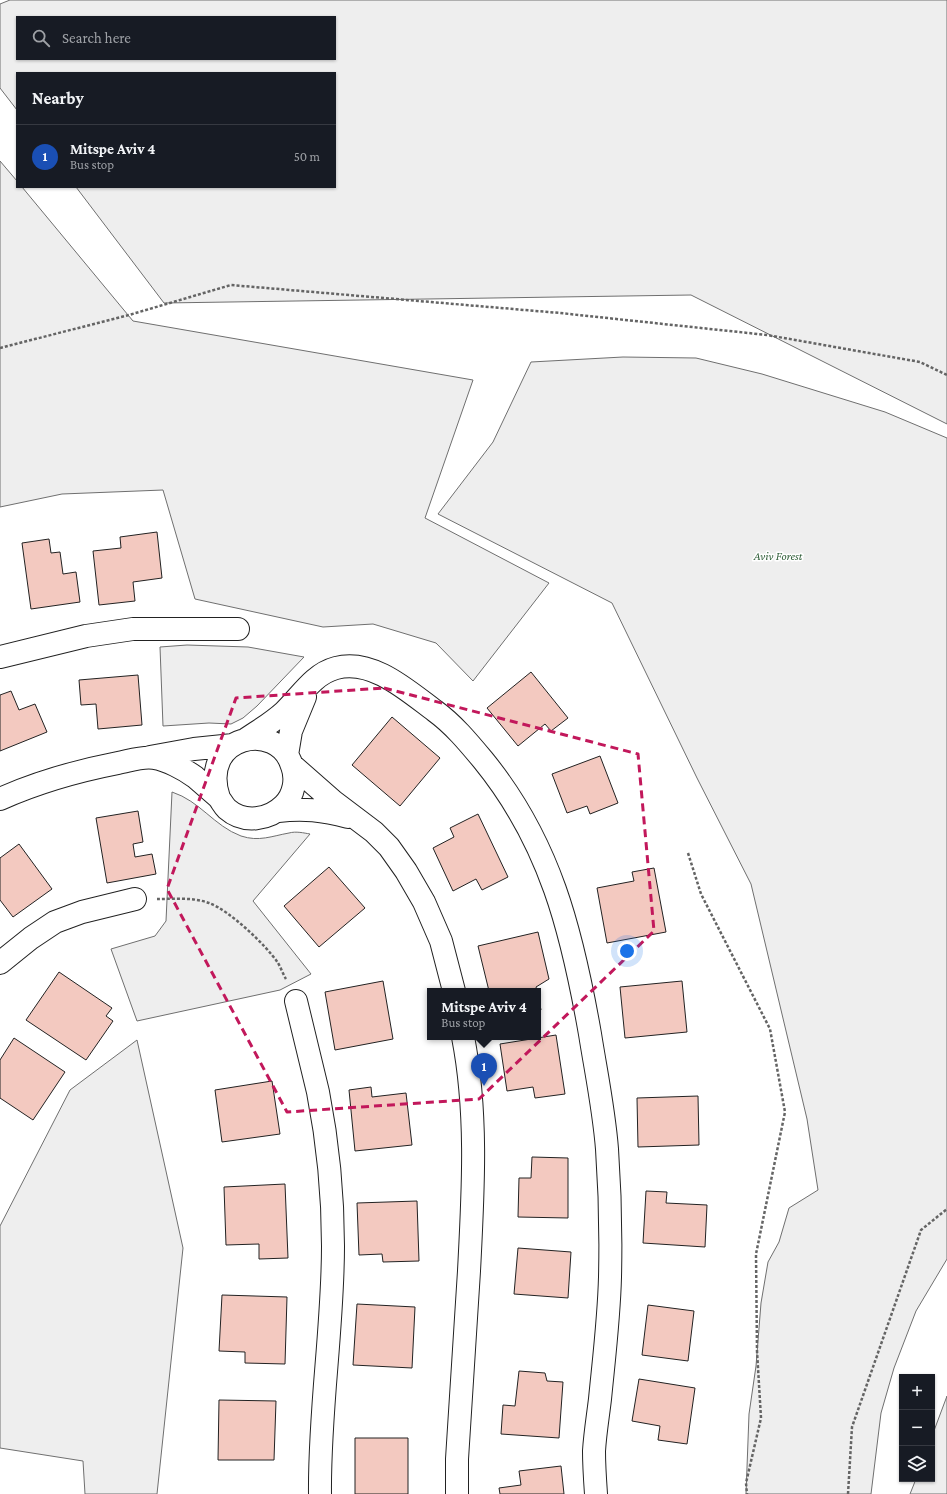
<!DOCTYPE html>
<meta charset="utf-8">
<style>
:root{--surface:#171b24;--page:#242831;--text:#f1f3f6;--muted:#9ea1a6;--line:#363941;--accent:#c62828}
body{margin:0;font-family:"Crimson Pro",serif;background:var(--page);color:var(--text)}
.controls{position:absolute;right:12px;bottom:12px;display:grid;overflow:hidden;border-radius:0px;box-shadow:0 1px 3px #0004}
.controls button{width:36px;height:36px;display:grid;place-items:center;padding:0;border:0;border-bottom:1px solid var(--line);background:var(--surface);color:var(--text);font:20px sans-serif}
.you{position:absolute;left:627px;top:951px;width:14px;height:14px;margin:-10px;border:3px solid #fff;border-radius:50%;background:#1a73e8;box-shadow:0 0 0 6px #1a73e833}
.badge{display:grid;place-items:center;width:26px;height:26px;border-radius:50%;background:var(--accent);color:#fff;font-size:13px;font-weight:700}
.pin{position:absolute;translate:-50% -33px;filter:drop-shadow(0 1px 2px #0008)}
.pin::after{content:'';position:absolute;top:21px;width:14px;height:12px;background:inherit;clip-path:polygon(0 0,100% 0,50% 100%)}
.popup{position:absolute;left:427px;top:988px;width:114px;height:52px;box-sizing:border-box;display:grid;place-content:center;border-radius:0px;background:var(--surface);filter:drop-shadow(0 1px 3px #0005);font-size:13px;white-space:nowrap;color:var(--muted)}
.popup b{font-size:15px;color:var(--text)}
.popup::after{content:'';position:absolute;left:50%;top:100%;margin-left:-8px;border:8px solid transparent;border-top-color:var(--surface)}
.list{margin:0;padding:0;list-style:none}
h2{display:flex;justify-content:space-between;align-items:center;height:52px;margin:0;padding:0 16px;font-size:17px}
h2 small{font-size:13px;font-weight:400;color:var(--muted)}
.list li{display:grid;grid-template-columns:26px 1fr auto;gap:12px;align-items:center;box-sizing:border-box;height:64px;padding:0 16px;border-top:1px solid var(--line)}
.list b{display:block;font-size:15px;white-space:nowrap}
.list p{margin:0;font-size:13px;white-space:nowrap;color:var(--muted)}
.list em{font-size:13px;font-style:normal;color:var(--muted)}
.icon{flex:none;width:22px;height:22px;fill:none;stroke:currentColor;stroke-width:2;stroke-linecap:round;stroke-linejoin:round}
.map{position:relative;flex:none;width:947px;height:1494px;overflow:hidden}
.search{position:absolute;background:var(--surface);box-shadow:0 1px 3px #0004;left:16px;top:16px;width:320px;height:44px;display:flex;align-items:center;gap:10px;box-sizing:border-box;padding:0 14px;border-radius:0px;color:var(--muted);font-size:15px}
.panel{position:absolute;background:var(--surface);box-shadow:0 1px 3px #0004;left:16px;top:72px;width:320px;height:116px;border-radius:0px}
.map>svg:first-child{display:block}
.green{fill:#eee;stroke:#6f6f6f;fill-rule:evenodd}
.building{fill:#f3c9c0;stroke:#222}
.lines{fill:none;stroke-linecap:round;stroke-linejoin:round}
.minor-casing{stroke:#222;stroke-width:24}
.path{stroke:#646464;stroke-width:2.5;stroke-dasharray:3 2;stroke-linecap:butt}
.minor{stroke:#fff;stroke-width:22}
.marked{fill:none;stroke:#c2185b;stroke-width:3;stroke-dasharray:8 5;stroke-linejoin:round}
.labels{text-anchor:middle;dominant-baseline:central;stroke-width:3;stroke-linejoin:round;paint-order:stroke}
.park-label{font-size:12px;font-style:italic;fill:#2f5e38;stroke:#fff}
</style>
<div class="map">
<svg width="947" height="1494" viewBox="0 0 947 1494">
<rect width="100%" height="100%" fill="#fff"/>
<path class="green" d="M10,0H947V424L691,295L164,303L76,187H335V73H17V110L0,88V4ZM17,17H335V59H17Z
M0,161L17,181V187H22L133,321L473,380L425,518L549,583L473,681L436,643L373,624L323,627L195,599L163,490L62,494L0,507Z
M623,357L696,358L762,374L885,412L947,438V1259L916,1311L894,1368L881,1413L871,1494H746L749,1414L756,1366L761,1303L768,1262L779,1242L789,1208L818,1190L807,1119L751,884L697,778L612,603L438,514L493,442L531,362Z
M187,645L248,647L304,657L257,706L243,718L231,724L209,723L163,726L160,647Z
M172,792C200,801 214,826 241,836C259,842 272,836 289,833C296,831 304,833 310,834L253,901L311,974L280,990L137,1021L111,949L155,936L166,921Z
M137,1040L183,1248L157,1494H85L83,1461L0,1448V1226L70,1090Z
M947,1396V1494H910L916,1479H932V1436Z"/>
<path class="building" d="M157,532L162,578L133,582L135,601L99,605L93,551L121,548L120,537Z
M49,539L51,553L60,552L63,574L76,572L80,602L31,609L22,543Z
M531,672L568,718L551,731L545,724L518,746L487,708Z
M138,675L142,725L98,729L96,704L81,705L79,680Z
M11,691L19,710L35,704L47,732L0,751V695Z
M392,717L440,758L400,806L352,765Z
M600,756L618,803L590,814L587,806L567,813L552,774Z
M138,811L143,842L133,844L135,857L152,854L156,874L107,883L96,818Z
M478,814L508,877L482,890L476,879L453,891L433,848L454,837L450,828Z
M19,844L52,889L13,917L0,900V858Z
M329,867L365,908L319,947L284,906Z
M654,868L666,932L607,943L597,888L634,881L632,872Z
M538,932L549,979L536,987L537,991H489L478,946Z
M59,972L112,1008L106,1016L113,1021L86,1060L26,1020Z
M383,981L393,1039L335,1050L325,992Z
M682,981L687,1032L625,1038L620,987Z
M538,995L541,1010L538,1011Z
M556,1035L565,1094L535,1098L533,1087L507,1091L500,1044Z
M14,1038L65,1072L33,1120L0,1098V1060Z
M272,1081L280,1134L222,1142L215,1090Z
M371,1087L372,1097L406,1093L412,1145L355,1151L349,1090Z
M698,1096L699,1145L638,1147L637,1098Z
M532,1157L568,1158V1218L518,1217L519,1178H531Z
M285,1184L288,1258L259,1259V1244L226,1245L224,1187Z
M646,1191L667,1192L666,1203L707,1205L705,1247L643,1243Z
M417,1201L419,1261L383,1262L382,1254L359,1255L357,1203Z
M518,1248L571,1252L568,1298L514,1294Z
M222,1295L287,1297L285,1364L245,1363V1352L219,1351Z
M357,1304L415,1307L412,1368L353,1365Z
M648,1305L694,1311L688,1361L642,1355Z
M519,1371L545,1373L547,1381L563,1382L559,1438L501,1434L503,1405L515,1406Z
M639,1379L695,1388L687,1444L658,1440L660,1426L632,1421Z
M219,1400L276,1401L274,1460H218Z
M355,1438H408V1494H355Z
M561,1466L564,1494H500L499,1488L521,1485L519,1471Z"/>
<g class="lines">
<g class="minor-casing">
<path id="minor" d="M0,657L86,636L133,629H238
M245,740C258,731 272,723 284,712C300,697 313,674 336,668C372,658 408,691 435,711C453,724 468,742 483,760C550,842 572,931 590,1034C596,1072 604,1110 607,1149C610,1191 611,1235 610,1277C609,1318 604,1358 600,1399C598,1416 595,1434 594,1451C594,1466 595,1480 596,1494
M287,755L291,731L305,697
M150,757L194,749L233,745
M292,765L333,801L374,832L389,847L406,871L424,902L441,941L454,991
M0,799C38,782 77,771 118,763C129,761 142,756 154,758C167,760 184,769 195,777C202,783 210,790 218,797C221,800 223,805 227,809C244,824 269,820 284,805C294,795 297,779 292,766C278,719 198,735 219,798
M278,811C303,808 323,810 348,817
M0,963L31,938L55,922L82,912L135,899
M296,1001C303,1031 311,1062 318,1092C328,1143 333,1195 333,1246C333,1329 319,1411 320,1494
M457,1494V1459C461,1396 465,1333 469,1271C473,1193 478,1114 463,1037"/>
</g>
<path class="path" d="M0,348L129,315L231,285L560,313L767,335L920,362L947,375
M688,853L701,894L770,1029L785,1112L756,1254L757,1351L761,1418L746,1483L747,1494
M157,899C174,899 193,897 209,903C229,910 266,945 278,963C281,968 283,974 286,979
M848,1494L852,1427L921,1230L947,1209"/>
<use href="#minor" class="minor"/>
</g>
<path class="marked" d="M384,688L638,754L654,931L479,1099L287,1112L167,889L236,698Z"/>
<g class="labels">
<g class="park-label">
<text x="778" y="556">Aviv Forest</text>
</g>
</g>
</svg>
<div class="controls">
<button>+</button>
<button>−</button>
<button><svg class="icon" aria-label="layers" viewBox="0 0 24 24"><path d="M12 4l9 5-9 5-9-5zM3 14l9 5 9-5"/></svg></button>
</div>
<div class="you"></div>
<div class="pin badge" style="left:484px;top:1086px;background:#1a4fb4">1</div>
<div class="popup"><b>Mitspe Aviv 4</b>Bus stop</div>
<div class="search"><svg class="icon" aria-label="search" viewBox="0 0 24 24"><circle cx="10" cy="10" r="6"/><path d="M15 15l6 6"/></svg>Search here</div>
<section class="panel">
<h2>Nearby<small></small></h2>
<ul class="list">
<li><span class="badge" style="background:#1a4fb4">1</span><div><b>Mitspe Aviv 4</b><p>Bus stop</p></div><em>50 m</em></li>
</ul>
</section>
</div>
